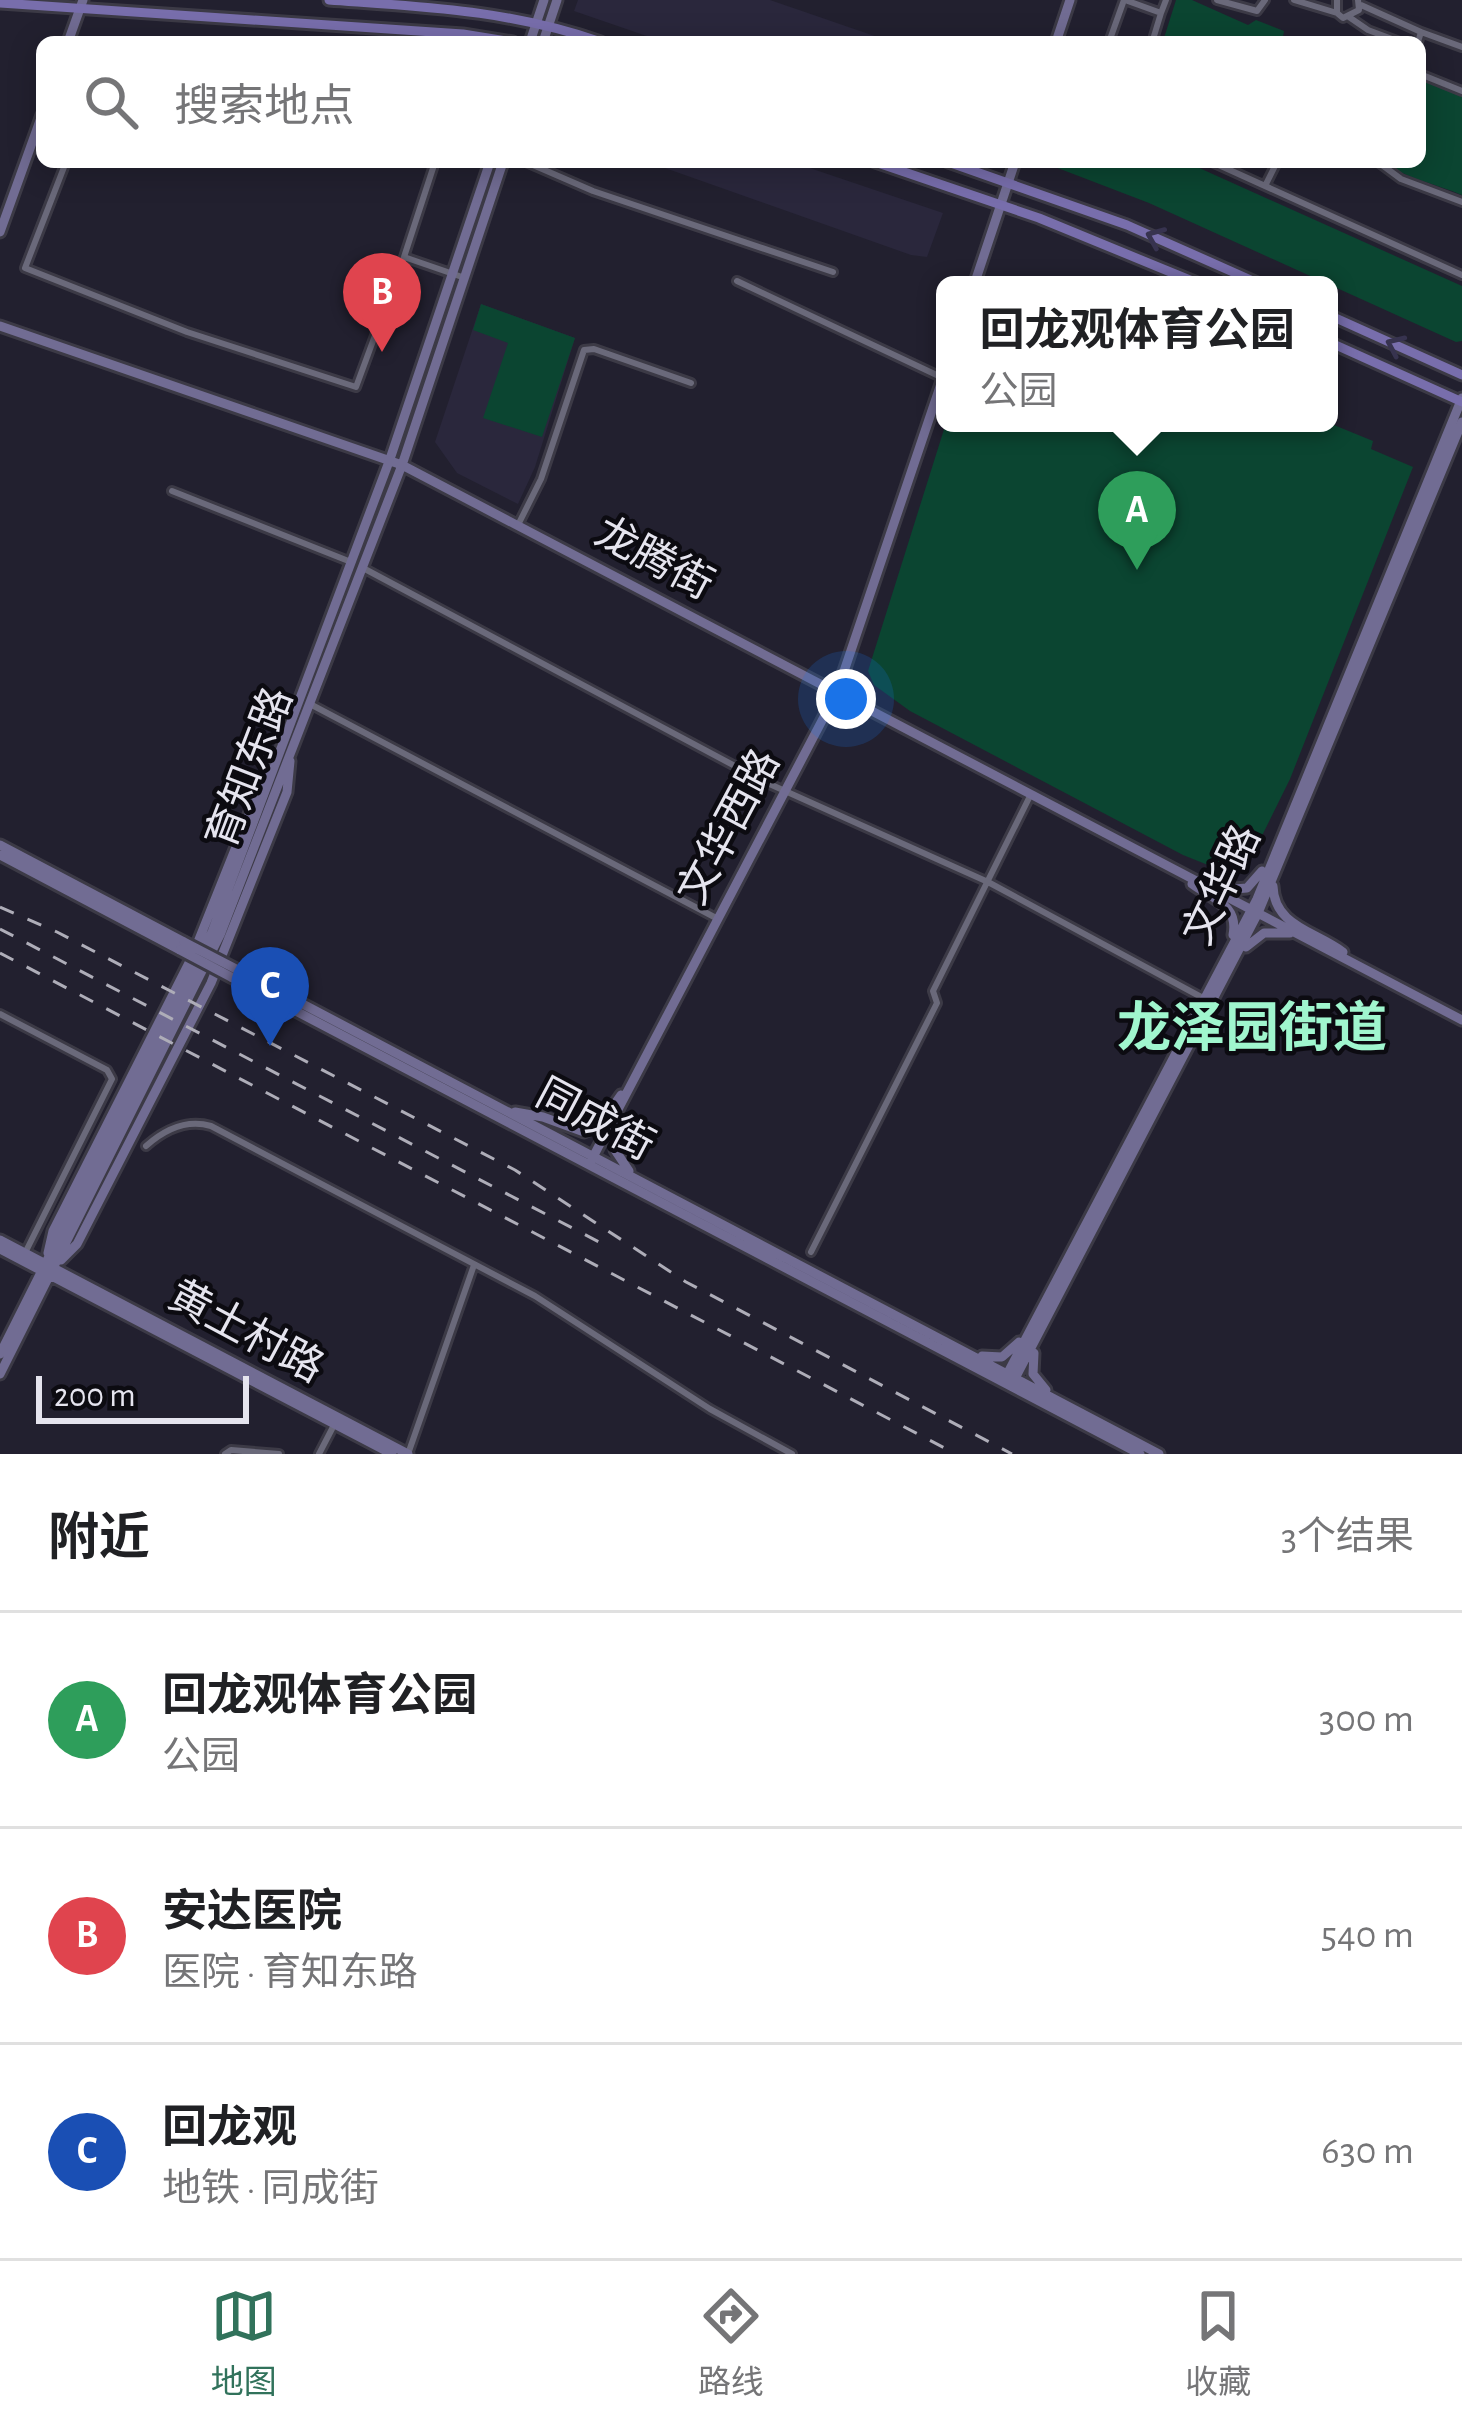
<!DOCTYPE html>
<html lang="zh">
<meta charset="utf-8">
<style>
:root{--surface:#fff;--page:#f6f6f6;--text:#202124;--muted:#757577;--line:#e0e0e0;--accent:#31725b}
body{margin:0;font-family:"Alegreya Sans","Noto Sans SC",sans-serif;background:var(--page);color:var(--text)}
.scale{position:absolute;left:36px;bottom:30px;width:213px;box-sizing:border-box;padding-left:12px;border:6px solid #e5e4ee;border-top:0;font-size:33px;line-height:42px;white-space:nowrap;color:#e5e4ee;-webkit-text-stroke:9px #0c0b11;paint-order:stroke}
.you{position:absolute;left:846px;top:699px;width:42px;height:42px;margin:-30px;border:9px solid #fff;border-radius:50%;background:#1a73e8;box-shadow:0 0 0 18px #1a73e833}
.badge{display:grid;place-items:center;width:78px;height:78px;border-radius:50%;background:var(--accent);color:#fff;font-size:39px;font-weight:700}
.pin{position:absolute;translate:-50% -99px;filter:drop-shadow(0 3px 6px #0008)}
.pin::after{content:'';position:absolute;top:63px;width:42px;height:36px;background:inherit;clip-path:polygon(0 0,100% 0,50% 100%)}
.popup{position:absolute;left:936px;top:276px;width:402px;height:156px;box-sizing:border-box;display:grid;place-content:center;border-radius:18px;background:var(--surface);filter:drop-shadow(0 3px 9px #0005);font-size:39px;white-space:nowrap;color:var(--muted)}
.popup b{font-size:45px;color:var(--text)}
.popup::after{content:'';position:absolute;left:50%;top:100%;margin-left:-24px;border:24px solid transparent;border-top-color:var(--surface)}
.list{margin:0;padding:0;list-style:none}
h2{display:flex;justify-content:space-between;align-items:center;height:156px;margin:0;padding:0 48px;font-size:51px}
h2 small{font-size:39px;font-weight:400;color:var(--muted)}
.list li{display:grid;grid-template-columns:78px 1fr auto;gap:36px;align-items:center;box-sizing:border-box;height:216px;padding:0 48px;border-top:3px solid var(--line)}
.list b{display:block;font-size:45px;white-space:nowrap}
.list p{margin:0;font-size:39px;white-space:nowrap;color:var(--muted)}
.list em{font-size:39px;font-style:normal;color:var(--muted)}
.icon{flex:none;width:66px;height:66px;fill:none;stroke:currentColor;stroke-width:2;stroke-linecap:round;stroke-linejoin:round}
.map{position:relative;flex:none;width:1462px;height:1454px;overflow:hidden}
.search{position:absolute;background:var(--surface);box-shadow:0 6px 30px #0003;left:36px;right:36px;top:36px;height:132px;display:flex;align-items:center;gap:30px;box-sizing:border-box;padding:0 42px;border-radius:18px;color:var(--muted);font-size:45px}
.sheet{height:804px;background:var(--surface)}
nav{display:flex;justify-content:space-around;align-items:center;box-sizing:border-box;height:168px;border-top:3px solid var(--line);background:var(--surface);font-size:33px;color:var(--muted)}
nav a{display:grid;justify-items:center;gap:6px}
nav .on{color:var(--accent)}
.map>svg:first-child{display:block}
.built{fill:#2a273c}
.green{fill:#0b4531}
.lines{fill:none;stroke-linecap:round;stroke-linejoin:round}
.street-casing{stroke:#3c3a46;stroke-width:12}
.secondary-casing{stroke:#3c3a46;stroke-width:15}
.primary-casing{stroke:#3c3a46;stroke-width:15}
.street{stroke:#6a697a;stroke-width:6}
.secondary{stroke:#716c93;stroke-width:9}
.primary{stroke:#786eac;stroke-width:9}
.rail{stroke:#aeadb8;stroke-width:3;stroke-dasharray:15 15;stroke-linecap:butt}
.secondary-bridge-casing{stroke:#3c3a46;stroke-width:15;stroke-linecap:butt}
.secondary-bridge{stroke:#716c93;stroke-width:9}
.oneway{stroke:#37334f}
.labels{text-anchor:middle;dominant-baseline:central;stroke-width:9;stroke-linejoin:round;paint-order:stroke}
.street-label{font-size:42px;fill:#e5e4ee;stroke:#0c0b11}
.district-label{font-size:54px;font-weight:bold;fill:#a0f6ce;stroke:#0c0b11}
</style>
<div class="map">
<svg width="1462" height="1454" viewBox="0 0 1462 1454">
<rect width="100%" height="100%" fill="#22202f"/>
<path class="built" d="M578,0H770L892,42H664L574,11Z
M648,162H792L943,213L927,257L911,255Z
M481,304L575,338L535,467L518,504L457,473L435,442Z"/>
<path class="green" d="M1176,0H1192L1248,25L1256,20L1284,31L1283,37L1294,42H1173L1164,38Z
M1420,75L1462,93V195C1439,185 1401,177 1385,162H1420Z
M1042,162H1186L1462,286V341L1456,342L1149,203Z
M481,304L575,338L542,437L483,418L508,343L473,330Z
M946,423H1329L1373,441L1371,449L1413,467L1290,779L1247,866L1228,873L1183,855L910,711L874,685L868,671Z"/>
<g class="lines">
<g class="street-casing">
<path id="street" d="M1125,0L1161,13L1166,0
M1217,0L1257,11L1265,0
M1294,0L1337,13
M1337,0V13L1343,18L1359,10L1358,0
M1361,5L1421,32L1418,42
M1349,17L1368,30L1400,42
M1421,32L1462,47
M1109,42L1124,0
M1156,42L1154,36L1161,13
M1420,74L1462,91
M66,162L25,268L187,332L356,387L404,257L465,278
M526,162L593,191L833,272
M1212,162L1462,275
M1378,162L1401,179L1462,202
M1265,186L1277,162
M404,257L435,162
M737,281L943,378
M172,491L351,562
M518,525L541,479L584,350L594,349L691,383
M363,568L765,782L988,882L1203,998
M310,704L718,919
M0,1014L107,1070L112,1079L25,1253
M146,1146C164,1130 187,1119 211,1126L535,1296L710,1409L792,1454
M811,1252L937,1003L933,991L1031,794
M225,1454L231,1450L279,1454
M319,1454L334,1425
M408,1454L474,1265"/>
</g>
<g class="secondary-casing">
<path id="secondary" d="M68,42L83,0
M530,42L544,0
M543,42L557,0
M1056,42L1070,0
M0,232L42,115
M974,285L1015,162
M0,326L402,465L1462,1020
M0,845L184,942
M0,855L180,950
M1192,884C1212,899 1239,904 1233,935
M1273,886C1274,926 1315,931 1343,952
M1222,890L1247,888L1262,871
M1246,947L1264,933H1290
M236,969L1159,1454
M231,977L1140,1454
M515,1112L543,1117L584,1132L600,1125L621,1095
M617,1121L615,1150L629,1171
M592,1159L837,692L945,372
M0,1240L408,1454
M0,1249L392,1454
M48,1253L53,1231L192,957L266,772
M61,1260L77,1244L211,983L287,792L290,761
M1034,1353L1033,1374L1046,1390
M0,1354L212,932L390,459L490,162
M982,1356L1002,1357L1019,1342
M0,1374L220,935L402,465L503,162
M1003,1382L1257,899L1462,398
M1011,1386L1258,913L1462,422"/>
</g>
<g class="primary-casing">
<path id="primary" d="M329,0C425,7 509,10 601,42
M0,3L463,34L513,42
M875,162L1039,218L1202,285
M948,162L1127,225L1262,285
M1329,315L1462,375
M1329,342L1462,402"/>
</g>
<use href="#street" class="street"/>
<use href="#secondary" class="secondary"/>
<use href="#primary" class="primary"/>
<path class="rail" d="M0,907L57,932L515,1170L686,1282L1012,1454
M0,929L601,1243
M0,953L956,1454"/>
<g class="secondary-bridge-casing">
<path id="secondary-bridge" d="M184,942L236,969
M180,950L231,977"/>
</g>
<use href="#secondary-bridge" class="secondary-bridge"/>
</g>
<defs><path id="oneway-chevron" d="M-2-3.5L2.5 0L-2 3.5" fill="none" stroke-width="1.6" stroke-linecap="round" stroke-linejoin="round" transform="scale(3)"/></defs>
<g class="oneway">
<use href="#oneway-chevron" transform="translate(1155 237) rotate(-157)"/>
<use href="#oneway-chevron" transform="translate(1395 345) rotate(-156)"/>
</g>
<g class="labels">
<g class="street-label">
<text transform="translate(654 559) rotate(28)">龙腾街</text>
<text transform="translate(250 768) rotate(-69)">育知东路</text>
<text transform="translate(729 827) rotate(-62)">文华西路</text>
<text transform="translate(1222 885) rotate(-65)">文华路</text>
<text transform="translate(595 1120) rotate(28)">同成街</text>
<text transform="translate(246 1332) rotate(28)">黄土村路</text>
</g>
<g class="district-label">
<text x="1252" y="1030">龙泽园街道</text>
</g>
</g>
</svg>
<div class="scale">200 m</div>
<div class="you"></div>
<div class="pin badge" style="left:1137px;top:570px;background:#2e9e5b">A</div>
<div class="popup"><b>回龙观体育公园</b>公园</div>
<div class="pin badge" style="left:382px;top:352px;background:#e0444e">B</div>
<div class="pin badge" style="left:270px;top:1046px;background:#1a4fb4">C</div>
<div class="search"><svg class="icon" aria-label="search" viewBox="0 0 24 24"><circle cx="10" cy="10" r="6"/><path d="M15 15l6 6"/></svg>搜索地点</div>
</div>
<section class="sheet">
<h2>附近<small>3个结果</small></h2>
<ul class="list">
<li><span class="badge" style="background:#2e9e5b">A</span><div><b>回龙观体育公园</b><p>公园</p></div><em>300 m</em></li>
<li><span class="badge" style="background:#e0444e">B</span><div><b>安达医院</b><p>医院 · 育知东路</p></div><em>540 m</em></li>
<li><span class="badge" style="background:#1a4fb4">C</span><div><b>回龙观</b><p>地铁 · 同成街</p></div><em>630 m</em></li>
</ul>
</section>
<nav>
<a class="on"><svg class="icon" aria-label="map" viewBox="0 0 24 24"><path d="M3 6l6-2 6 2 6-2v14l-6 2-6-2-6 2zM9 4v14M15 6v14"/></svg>地图</a>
<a><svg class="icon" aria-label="directions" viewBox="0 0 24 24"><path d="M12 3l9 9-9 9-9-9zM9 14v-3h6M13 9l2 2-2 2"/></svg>路线</a>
<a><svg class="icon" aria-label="saved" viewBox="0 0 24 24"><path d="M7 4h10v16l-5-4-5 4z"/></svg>收藏</a>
</nav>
